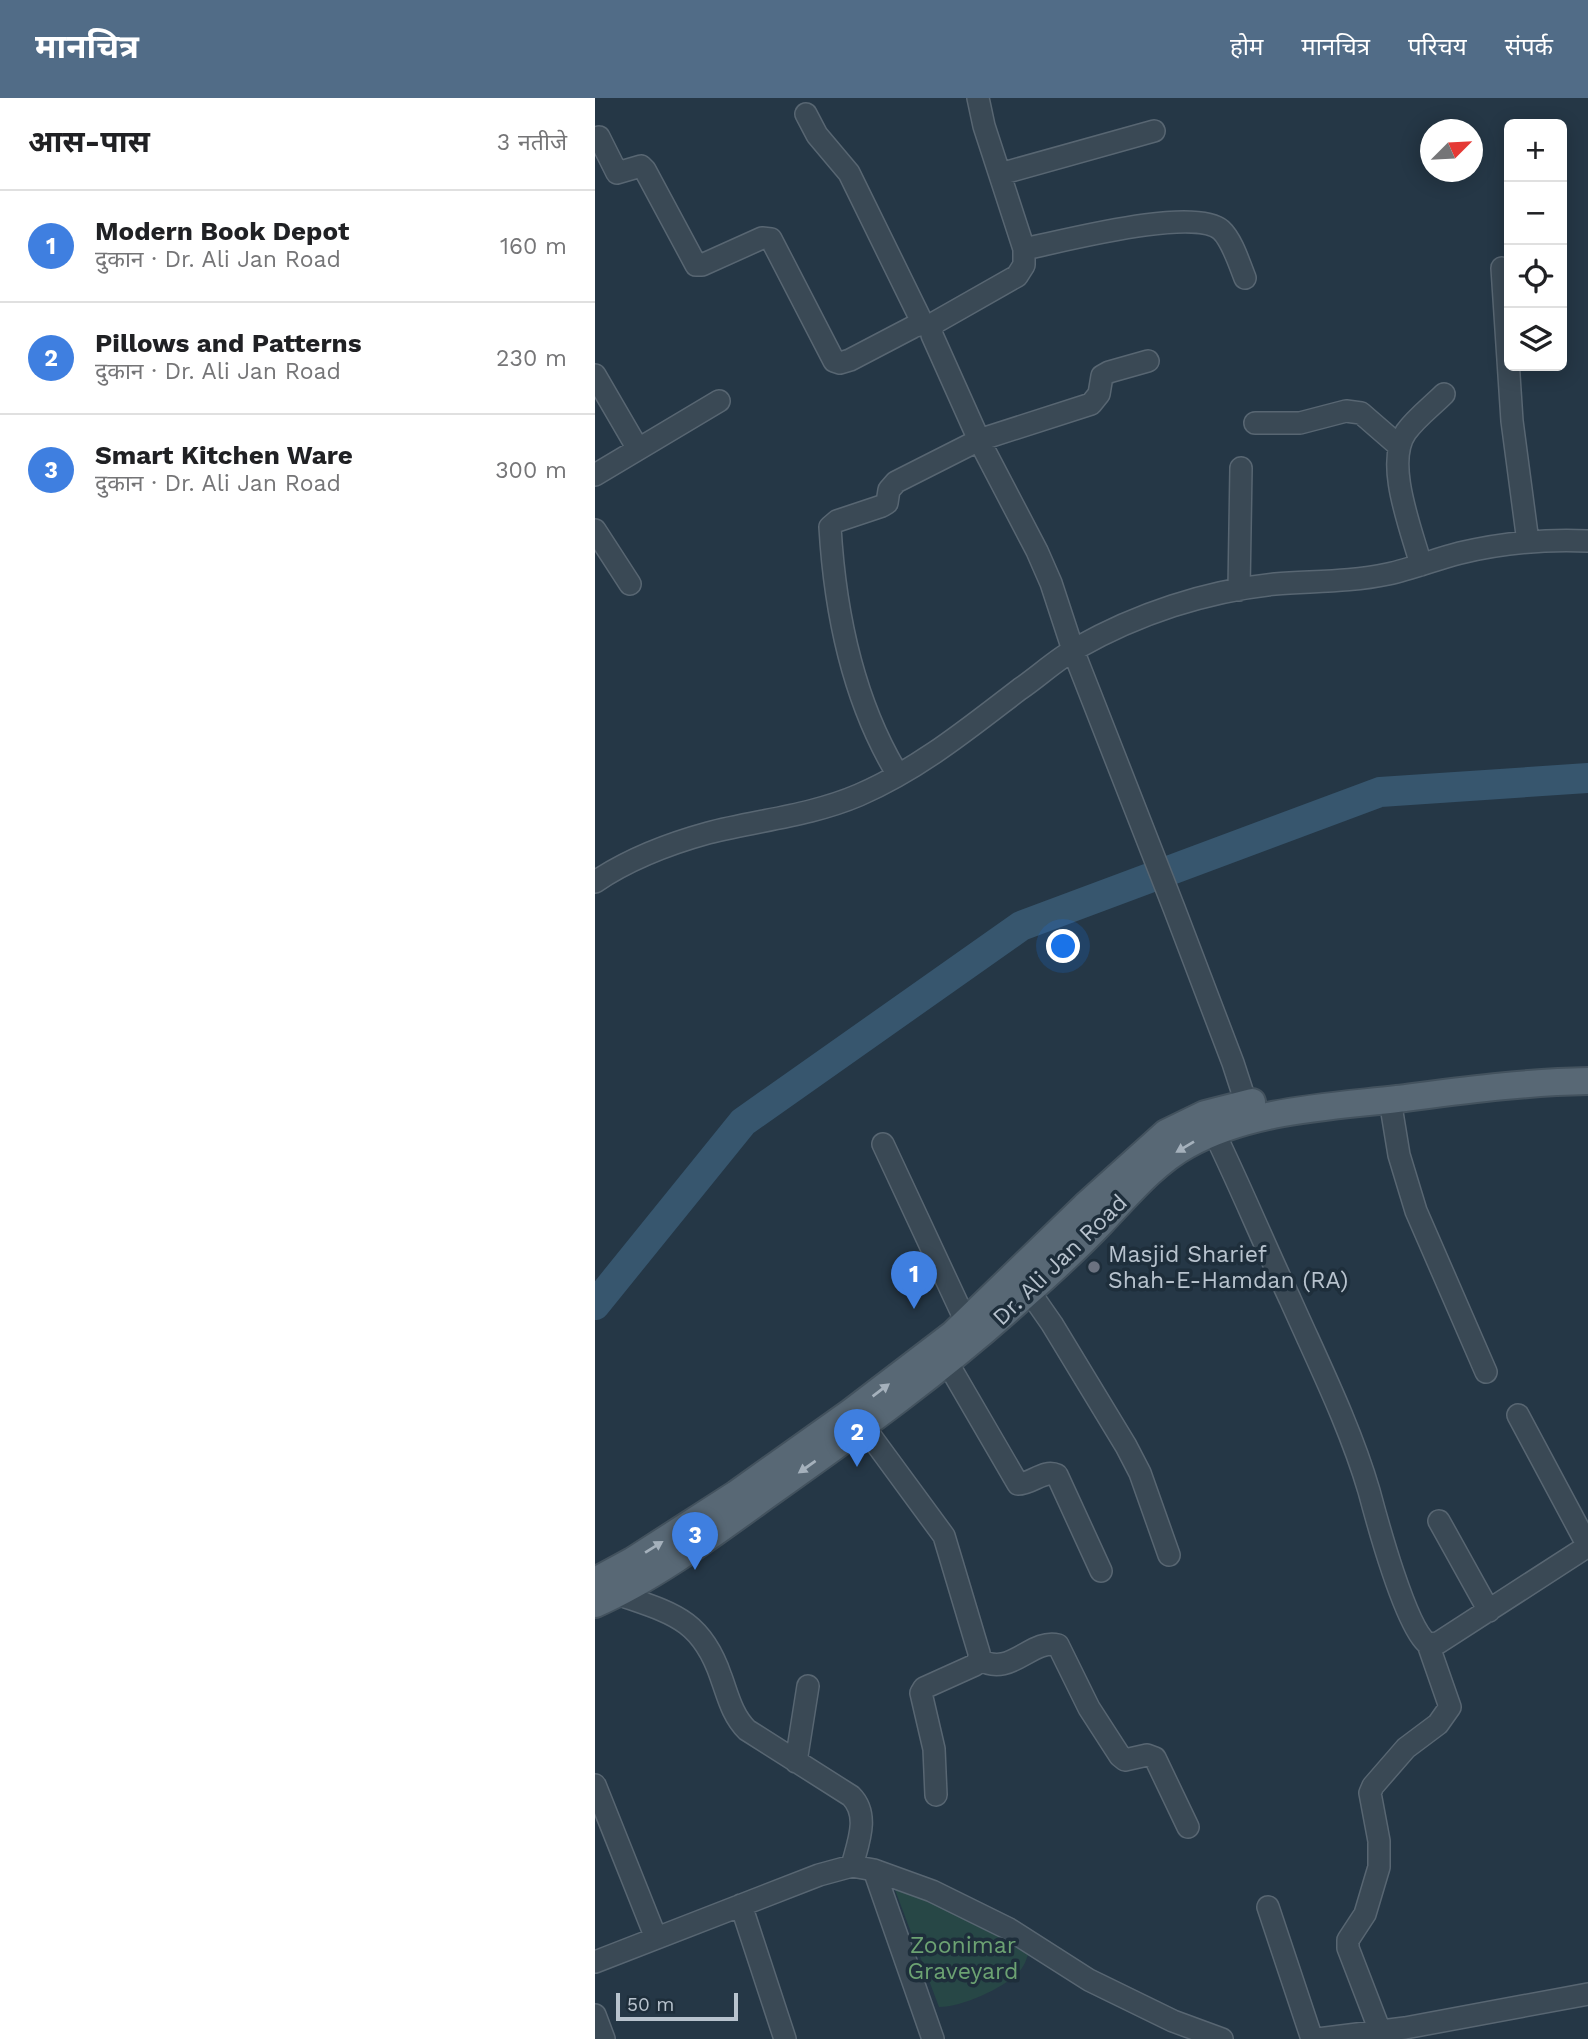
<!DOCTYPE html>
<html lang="hi">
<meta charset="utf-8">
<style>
:root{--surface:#fff;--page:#f2f2f2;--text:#202124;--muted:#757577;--line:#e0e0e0;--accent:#516c87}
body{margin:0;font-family:"Work Sans","Noto Sans Devanagari",sans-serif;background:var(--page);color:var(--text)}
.controls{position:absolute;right:21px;top:21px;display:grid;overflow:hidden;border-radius:10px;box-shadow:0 4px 18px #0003}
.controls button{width:63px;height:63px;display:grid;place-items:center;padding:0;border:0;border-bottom:2px solid var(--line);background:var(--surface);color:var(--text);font:35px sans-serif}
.compass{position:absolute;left:825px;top:21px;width:63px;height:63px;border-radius:50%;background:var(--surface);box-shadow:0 4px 18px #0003;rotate:66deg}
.scale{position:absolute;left:21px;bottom:18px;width:122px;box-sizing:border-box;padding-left:7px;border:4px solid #b8c3ce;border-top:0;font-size:19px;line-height:24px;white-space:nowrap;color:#b8c3ce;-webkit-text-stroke:5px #1e2e3b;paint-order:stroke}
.you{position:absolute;left:469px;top:849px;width:24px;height:24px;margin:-18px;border:5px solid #fff;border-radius:50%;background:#1a73e8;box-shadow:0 0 0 10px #1a73e833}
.badge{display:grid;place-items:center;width:46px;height:46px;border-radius:50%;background:var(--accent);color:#fff;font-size:23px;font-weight:700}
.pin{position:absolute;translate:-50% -58px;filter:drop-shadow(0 2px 4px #0008)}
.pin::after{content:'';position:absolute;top:37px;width:24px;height:21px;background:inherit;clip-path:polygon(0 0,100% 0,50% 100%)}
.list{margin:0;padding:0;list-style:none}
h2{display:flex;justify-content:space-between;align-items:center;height:91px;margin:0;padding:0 28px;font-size:30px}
h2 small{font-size:23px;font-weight:400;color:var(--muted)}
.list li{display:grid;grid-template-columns:46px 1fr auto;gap:21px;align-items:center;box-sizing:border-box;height:112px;padding:0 28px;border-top:2px solid var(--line)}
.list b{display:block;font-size:26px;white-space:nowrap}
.list p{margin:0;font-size:23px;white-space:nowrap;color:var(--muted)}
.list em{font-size:23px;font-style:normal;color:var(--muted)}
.icon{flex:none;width:38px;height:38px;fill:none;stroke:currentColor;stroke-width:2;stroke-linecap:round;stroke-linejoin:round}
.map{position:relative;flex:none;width:993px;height:1941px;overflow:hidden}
header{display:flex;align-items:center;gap:42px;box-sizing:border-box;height:98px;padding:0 35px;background:var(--accent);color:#fff}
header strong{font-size:33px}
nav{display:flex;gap:38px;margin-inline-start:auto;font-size:24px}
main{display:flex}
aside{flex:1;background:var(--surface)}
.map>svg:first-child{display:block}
.green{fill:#274746}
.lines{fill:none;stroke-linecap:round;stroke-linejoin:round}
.river{stroke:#37566e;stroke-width:30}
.minor-casing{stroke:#586672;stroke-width:24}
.major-casing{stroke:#43525e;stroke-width:30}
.minor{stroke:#3a4955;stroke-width:21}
.major{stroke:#586875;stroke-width:26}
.oneway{fill:#a5b1bc}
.worship-dot{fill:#6b7280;stroke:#1e2e3b;stroke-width:2.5}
.labels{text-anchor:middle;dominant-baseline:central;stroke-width:7;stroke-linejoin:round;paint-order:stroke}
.poi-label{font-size:23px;fill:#b8c3ce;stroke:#1e2e3b;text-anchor:start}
.street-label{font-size:23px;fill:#b8c3ce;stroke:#1e2e3b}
.park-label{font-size:23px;fill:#6ca272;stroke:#1e2e3b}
</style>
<header>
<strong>मानचित्र</strong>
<nav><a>होम</a><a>मानचित्र</a><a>परिचय</a><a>संपर्क</a></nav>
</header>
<main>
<aside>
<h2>आस-पास<small>3 नतीजे</small></h2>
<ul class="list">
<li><span class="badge" style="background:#3f7fe0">1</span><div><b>Modern Book Depot</b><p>दुकान · Dr. Ali Jan Road</p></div><em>160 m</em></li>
<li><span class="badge" style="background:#3f7fe0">2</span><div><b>Pillows and Patterns</b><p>दुकान · Dr. Ali Jan Road</p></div><em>230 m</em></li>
<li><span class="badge" style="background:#3f7fe0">3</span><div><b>Smart Kitchen Ware</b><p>दुकान · Dr. Ali Jan Road</p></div><em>300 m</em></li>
</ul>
</aside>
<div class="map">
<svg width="993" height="1941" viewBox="0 0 993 1941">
<rect width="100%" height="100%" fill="#253746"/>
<path class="green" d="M300,1783L435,1849C433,1858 430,1867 424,1874C409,1890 367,1909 344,1909L299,1789Z"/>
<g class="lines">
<path class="river" d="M0,1207L148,1024L426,828L785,694L993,680"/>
<g class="minor-casing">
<path id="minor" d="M383,0L389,28L429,151V167L422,178L341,224L337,230V237L384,342L442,453L456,485L478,552L579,810L638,965L651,1005
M211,16L222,37L254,75L328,226
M4,39L22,75L46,68L50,72L101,167H107L167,140L176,141L239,263L245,265L255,262L320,228L330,226L339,227
M405,76L559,33
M429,151C465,144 599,108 626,132C637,142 644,165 650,180
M907,170L917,323L933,444
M0,277L43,351
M660,325H705L751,313L766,315L804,348
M0,377L124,303
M0,432L35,486
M826,467C817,433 789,365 811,334C821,320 837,308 849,296
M644,492L646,370
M303,677C258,603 240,515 235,429L242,423L287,408L292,405L294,392L301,384L384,342L496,306L504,296L507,278L514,274L553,263
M0,784C34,761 73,746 113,735C163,722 215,718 264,697C324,671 374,630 425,591C444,578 462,561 482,550C542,516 611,493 680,486C718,483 755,484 793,476C817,471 841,461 865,455C907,445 950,441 993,443
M795,1002L804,1057L821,1113L891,1274
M613,1022C642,1080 667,1142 695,1201C723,1264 755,1328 774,1393C782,1423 811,1531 833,1546L843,1545L993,1448L923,1317
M288,1046L371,1224
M434,1193L457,1226L531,1348L545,1375L574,1457
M352,1264L423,1386C437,1386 449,1371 462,1377L506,1473
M269,1329L349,1438L384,1555V1561L380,1567L329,1590L326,1595L339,1651L341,1697
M844,1423L894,1513
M22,1496C76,1515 106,1520 126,1579C133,1598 137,1617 152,1632L256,1698C275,1717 263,1745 257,1768
M384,1561C415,1581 436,1540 463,1547L494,1610L525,1658L530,1662L552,1657L560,1660L593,1729
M201,1664L213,1588
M0,1687L61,1840
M279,1772L338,1941
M146,1807L190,1941
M673,1809L717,1941
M0,1864L224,1777L257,1768L279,1772L337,1793L414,1831L494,1882L578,1923L627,1941
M0,1917L9,1941
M785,1933L753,1850V1842L770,1816L784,1769V1743L775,1695L778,1688L811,1650L843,1626L855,1609L833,1546
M723,1941L810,1930L993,1896"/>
</g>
<g class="major-casing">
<path id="major" d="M0,1483L37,1463L141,1396L256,1314L358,1236L490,1108L571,1035L610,1016L657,1004
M0,1506C61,1479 118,1436 172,1397C261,1334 349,1271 430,1197C456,1174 482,1150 506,1125C532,1098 559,1065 592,1047C655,1012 732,1009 802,1001C865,993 929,984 993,983"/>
</g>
<use href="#minor" class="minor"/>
<use href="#major" class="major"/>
</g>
<defs><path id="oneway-solid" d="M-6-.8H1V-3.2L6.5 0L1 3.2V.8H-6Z" transform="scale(1.75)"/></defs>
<g class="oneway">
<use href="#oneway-solid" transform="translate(590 1049) rotate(149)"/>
<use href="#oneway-solid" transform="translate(286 1292) rotate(-37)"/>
<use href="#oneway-solid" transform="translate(212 1369) rotate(145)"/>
<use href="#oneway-solid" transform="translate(59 1449) rotate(-32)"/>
</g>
<circle class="worship-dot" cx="499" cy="1169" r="7"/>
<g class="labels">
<g class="poi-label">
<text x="513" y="1156">Masjid Sharief<tspan x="513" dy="26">Shah-E-Hamdan (RA)</tspan></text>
</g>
<g class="street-label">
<text transform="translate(465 1162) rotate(-44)">Dr. Ali Jan Road</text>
</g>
<g class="park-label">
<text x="368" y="1847">Zoonimar<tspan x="368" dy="26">Graveyard</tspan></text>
</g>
</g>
</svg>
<div class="controls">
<button>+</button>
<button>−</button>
<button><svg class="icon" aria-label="locate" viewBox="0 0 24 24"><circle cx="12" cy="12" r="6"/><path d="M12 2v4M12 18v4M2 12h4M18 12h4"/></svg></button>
<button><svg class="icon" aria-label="layers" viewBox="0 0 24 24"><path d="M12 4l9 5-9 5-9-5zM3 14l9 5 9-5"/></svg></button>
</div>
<svg class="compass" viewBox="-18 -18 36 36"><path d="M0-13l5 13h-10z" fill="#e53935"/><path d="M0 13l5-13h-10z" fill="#757577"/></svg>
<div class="scale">50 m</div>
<div class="you"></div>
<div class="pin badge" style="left:319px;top:1211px;background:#3f7fe0">1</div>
<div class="pin badge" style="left:262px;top:1369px;background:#3f7fe0">2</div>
<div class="pin badge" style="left:100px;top:1472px;background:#3f7fe0">3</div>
</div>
</main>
